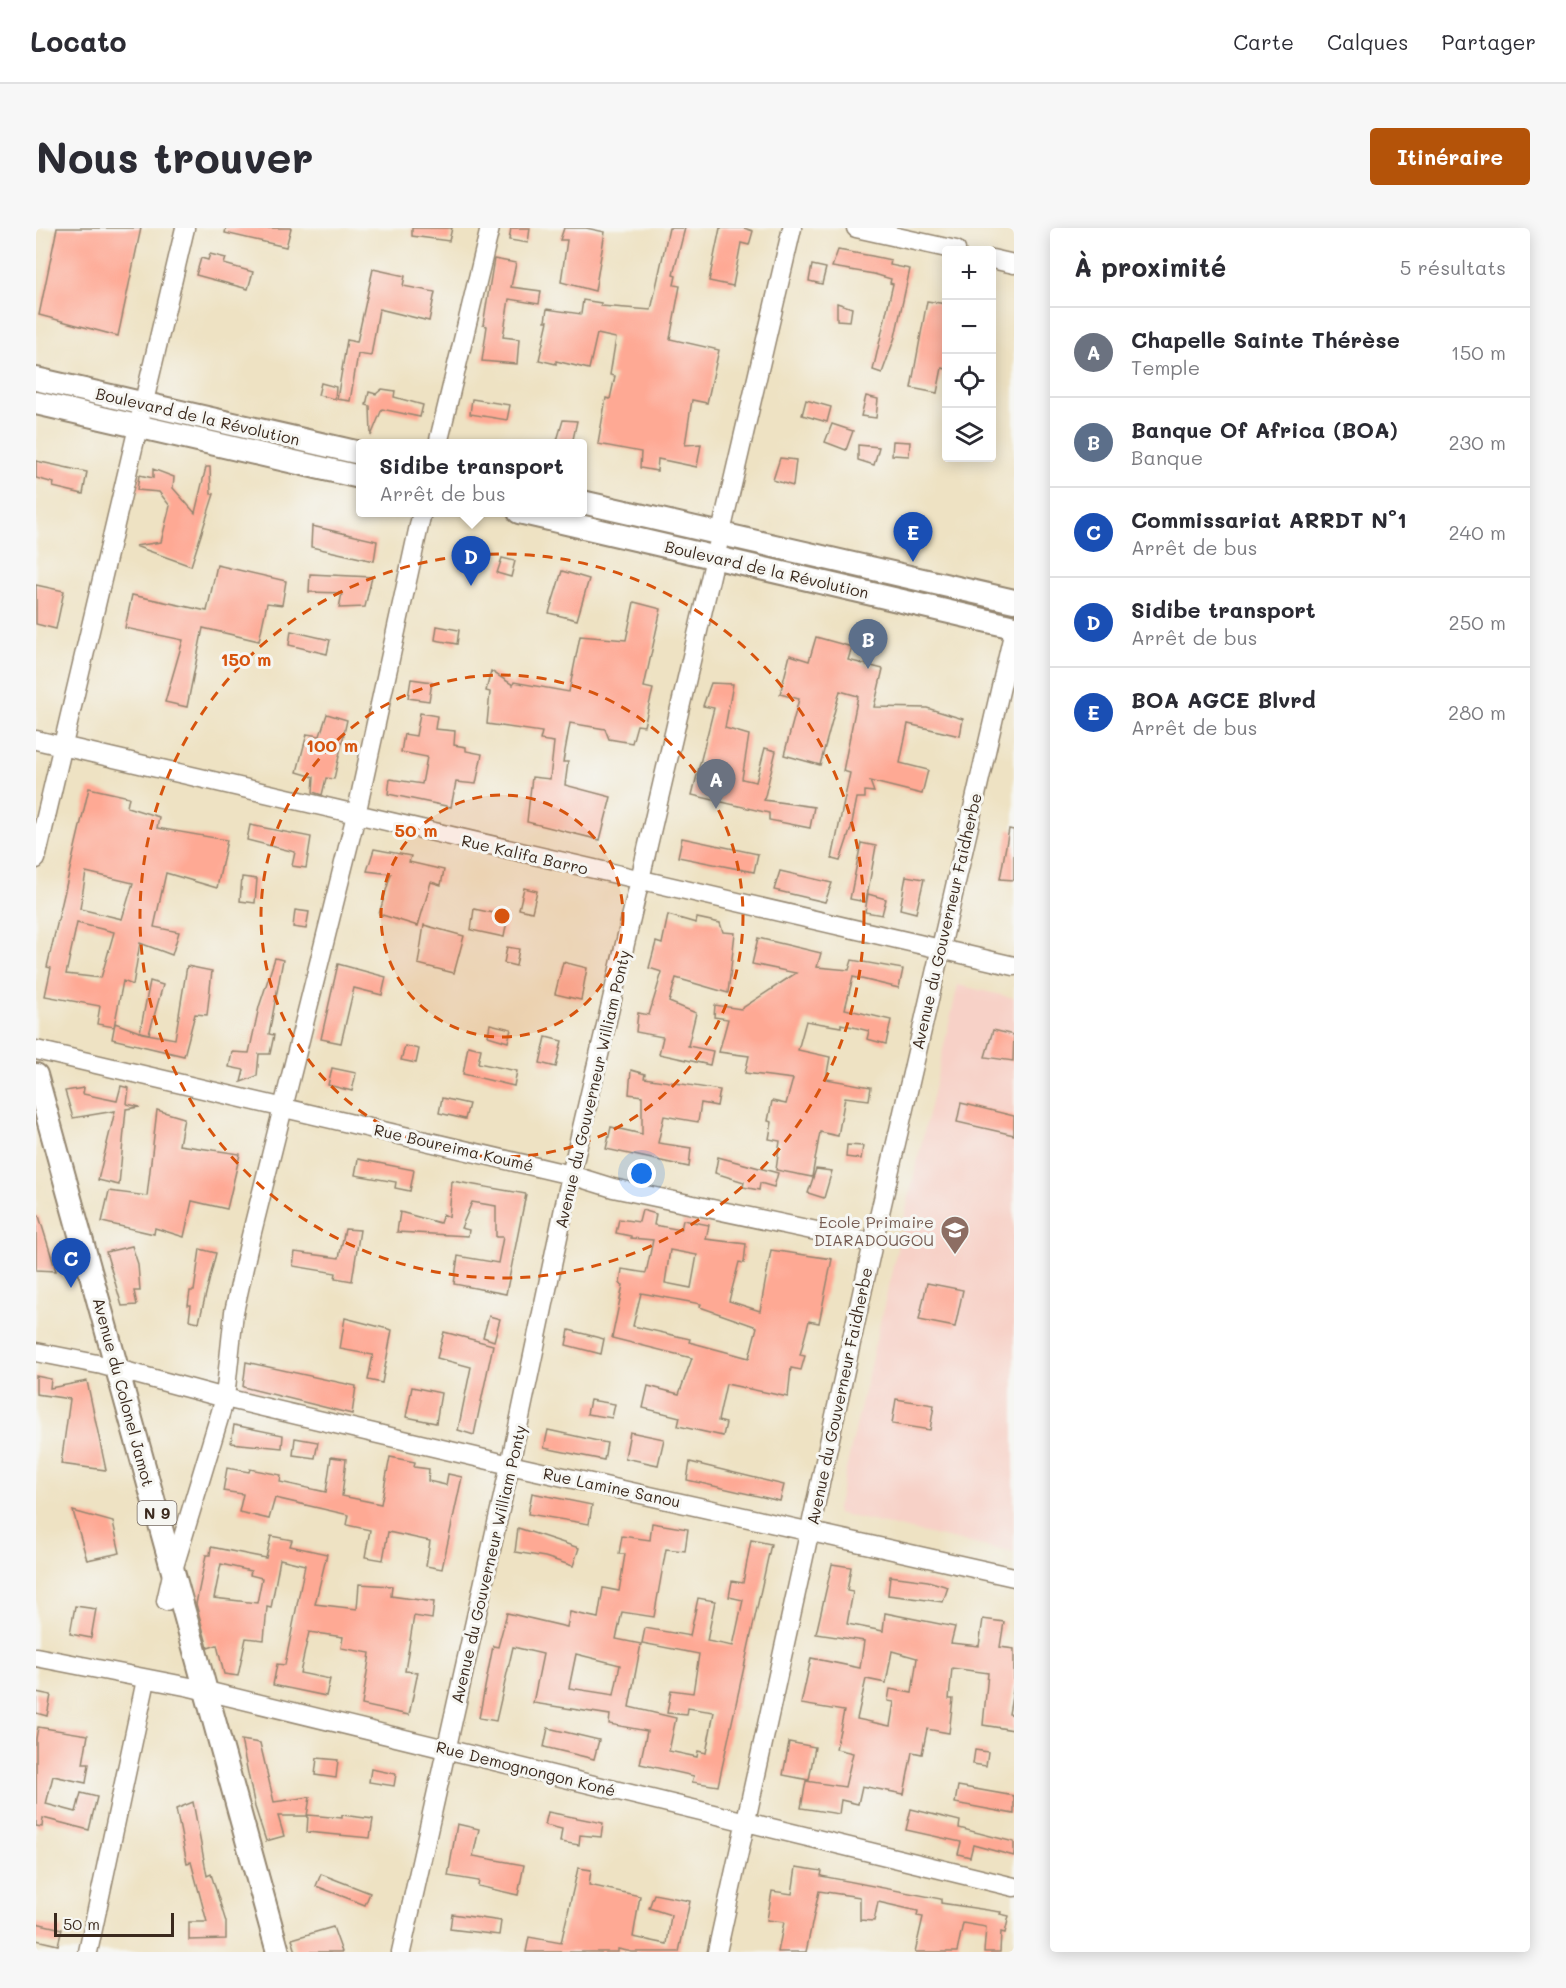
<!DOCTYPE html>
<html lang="fr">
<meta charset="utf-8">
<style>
:root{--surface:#fff;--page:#f7f7f7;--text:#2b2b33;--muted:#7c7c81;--line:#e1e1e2;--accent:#b45309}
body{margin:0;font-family:Mali,sans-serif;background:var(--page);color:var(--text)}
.controls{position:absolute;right:18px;top:18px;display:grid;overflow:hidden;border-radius:6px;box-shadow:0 3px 15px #0003}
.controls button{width:54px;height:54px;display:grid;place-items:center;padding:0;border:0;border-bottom:2px solid var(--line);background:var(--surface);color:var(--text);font:30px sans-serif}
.scale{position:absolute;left:18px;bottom:15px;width:120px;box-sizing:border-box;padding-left:6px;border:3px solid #3b2a1e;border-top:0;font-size:16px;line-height:21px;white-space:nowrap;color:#3b2a1e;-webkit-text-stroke:4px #f6f6f2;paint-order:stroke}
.you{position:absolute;left:606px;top:946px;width:21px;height:21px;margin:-15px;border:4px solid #fff;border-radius:50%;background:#1a73e8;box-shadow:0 0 0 9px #1a73e833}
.badge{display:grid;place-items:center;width:39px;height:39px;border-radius:50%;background:var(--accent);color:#fff;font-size:20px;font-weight:700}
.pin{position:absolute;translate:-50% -50px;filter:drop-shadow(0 2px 3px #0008)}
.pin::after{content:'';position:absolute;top:32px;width:21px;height:18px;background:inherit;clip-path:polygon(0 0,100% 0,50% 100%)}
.popup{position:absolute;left:320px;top:211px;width:231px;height:78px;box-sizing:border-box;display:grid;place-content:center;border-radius:6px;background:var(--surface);filter:drop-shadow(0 2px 4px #0005);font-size:20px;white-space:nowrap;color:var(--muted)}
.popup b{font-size:22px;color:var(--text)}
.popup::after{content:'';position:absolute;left:50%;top:100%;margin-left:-12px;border:12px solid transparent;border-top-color:var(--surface)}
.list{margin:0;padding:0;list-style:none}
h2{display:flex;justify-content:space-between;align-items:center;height:78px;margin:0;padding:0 24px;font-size:26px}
h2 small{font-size:20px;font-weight:400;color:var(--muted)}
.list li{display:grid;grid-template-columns:39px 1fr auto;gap:18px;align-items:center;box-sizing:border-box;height:90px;padding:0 24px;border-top:2px solid var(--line)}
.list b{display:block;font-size:22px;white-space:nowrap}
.list p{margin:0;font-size:20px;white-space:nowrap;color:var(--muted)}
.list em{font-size:20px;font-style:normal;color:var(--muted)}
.icon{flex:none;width:33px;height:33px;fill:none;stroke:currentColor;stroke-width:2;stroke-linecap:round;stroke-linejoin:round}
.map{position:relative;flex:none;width:978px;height:1724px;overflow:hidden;border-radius:6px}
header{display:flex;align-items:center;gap:36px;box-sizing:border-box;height:84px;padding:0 30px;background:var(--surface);border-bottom:2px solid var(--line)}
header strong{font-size:28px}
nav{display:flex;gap:33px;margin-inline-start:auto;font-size:21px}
.intro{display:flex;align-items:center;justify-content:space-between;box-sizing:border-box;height:144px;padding:0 36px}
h1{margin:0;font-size:42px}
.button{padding:15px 27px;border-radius:6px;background:var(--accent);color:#fff;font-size:21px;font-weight:700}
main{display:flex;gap:36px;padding:0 36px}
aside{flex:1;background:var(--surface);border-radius:6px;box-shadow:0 3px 15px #0003}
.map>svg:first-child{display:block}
.built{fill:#f7d1c7}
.building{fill:#fea994;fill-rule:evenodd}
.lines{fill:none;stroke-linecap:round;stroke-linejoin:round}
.minor-casing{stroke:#948670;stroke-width:21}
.major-casing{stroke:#948670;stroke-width:26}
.minor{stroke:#fff;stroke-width:18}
.major{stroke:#fff;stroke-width:22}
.ring{fill:none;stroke:#d7540e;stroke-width:3;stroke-dasharray:10 8}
.labels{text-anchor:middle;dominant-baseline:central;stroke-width:6;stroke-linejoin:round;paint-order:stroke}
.shield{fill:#f6f6f2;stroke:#73675e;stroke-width:1.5}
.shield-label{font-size:15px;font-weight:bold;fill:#3b2a1e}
.street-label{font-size:16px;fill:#3b2a1e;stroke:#f6f6f2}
.education-label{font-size:16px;fill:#785e54;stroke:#f6f6f2;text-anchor:end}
.centre{fill:#d7540e;stroke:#f6f6f2;stroke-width:3}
.ring-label{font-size:18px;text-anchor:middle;font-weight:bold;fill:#d7540e;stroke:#f6f6f2;stroke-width:6;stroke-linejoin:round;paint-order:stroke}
</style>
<header>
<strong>Locato</strong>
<nav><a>Carte</a><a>Calques</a><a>Partager</a></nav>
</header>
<div class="intro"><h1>Nous trouver</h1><a class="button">Itinéraire</a></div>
<main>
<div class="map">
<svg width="978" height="1724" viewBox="0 0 978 1724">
<rect width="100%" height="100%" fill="#f6f6f2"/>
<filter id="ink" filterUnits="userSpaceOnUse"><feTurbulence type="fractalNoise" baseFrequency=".0167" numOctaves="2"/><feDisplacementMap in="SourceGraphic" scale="12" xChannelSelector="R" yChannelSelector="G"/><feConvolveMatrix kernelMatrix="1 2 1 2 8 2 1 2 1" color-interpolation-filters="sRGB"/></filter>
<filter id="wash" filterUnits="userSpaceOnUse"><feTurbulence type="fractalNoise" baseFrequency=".008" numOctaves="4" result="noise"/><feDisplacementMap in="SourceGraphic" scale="24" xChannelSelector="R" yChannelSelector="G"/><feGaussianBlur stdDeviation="1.35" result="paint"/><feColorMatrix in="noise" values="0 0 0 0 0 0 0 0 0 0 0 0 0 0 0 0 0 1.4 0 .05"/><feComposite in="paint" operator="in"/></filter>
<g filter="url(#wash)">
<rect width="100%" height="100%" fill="#eee2c3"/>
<path class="built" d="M922,757L978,770V1325L800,1285Z"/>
<g id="blocks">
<path class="building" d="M21,0H105L82,108L3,87Z
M190,0H255L250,19L189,5Z
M376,0H416L413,13L376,8Z
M475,0H494L492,15L473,12Z
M528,0H550L569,4L559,63L525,54L531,12H524Z
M633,0H649L637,47L640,48L638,57L644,58L634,111L683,122L671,175L656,172L649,217L665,216L661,239L622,231L621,243L604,240L605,224L562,216L570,170L574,171L579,148L574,147L580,110L561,106L553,141L520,133V136L503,132L512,93H509L511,81L545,86L547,72L565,75V78L615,82Z
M684,0H708L717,3L713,17L705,15L697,58L673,53Z
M802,22L836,28L855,32L854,37L874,41L859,109L846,145L837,142L857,56L854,55L855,51L838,46L796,39Z
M174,26L190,30L188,36L217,44L212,61L160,47L165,30L172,32Z
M458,31L480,35L475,59L505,63L503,76L473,71L467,109L483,111L481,136L446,133L451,98L447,97Z
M776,37L790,40L786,56L773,53Z
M337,41L369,48L367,58L399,64L393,93L343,81L335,128L322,126L314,173L301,171L311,112L321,114Z
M891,73L910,76V141L906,140L901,165L875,160Z
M801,75L816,80L814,93L801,92Z
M285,155L300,159L299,171L282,167Z
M346,161L359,163L358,169L387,177L384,189L346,181L335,208L334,178L330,177L333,164L340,166Z
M830,168L842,171L840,190L825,188Z
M436,171L474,177L471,192L434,186Z
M770,172L795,179L791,194L766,187Z
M527,192L541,193L536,216H520Z
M796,196L817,203L810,222L789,214Z
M857,213L874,214L873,228L856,227Z
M822,217L843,219L838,237L822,232Z
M744,230L760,232L757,258L737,252Z
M0,233L51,244L47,266L17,259L18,255L0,250Z
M170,239H174L175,266H178L155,338L99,318L125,314L134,278L123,264L101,262L103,247L117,250V241L138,249L137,260L159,285Z
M276,298L341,313L338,333L275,319Z
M466,330L479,333L475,349L461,345Z
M181,337L250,353L246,377L231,375L223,413L167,400L151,479L129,474L147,412L89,400L96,367L171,383Z
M526,343L553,351L541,392L513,385Z
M274,346L336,349L329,379L303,380L306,365L273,364Z
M0,357L28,363L20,401L0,396Z
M598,374L625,381L608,459L617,461L608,498L601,497L596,515L573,511L569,501L534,495L527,534H532L529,557L575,569L564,612L491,594L496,549L514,551L518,514L504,512L506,504L451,496L454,464L450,463L455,443L477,457L478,454L533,464L544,408L590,412Z
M401,398L423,402L421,416L399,412Z
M255,403L294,412L291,426L253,417Z
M780,409L816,419L812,432L847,441L838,479L891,480L927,491L924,508L872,496L864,535L892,542L886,566L834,553L838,564L829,563V570H821L815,600L804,633L796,631L814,545L807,543L822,468L804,463L784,537L748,527L763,471L744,466L754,427L773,433Z
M375,451L396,454L393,473L372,470Z
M675,455L697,456L689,500L713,507L706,551L720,554L729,520L740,523L728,572L778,579L774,600L733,592V585L656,567L678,480L667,478Z
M384,485L401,488L399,501L419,503L418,517L430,519V523L446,526L440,556L420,554L415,579L352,566L354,551L386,556L391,529L365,524L368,506L380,508Z
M291,486L311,492L298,551L290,550L286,567L277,564L278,549L261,544L271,506L284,508Z
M53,560L93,569L91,579L123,589L121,600L191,612L181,660L130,645L118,699L143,704L136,727L104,715L97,757L87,753L78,799L61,796L64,778L9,768L15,740L11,739ZM50,644L97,655L86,691L44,681ZM41,695L78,704L65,750L30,746Z
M214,597L275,609L270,640L256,638L259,624L211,612Z
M973,601L978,602V652L964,651Z
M646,610L722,626L718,644L642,629Z
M825,615L840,618L830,674L814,671Z
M338,621L375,628L373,634L408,642L405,657L395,654L382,698L343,686L355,646L331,643Z
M744,643L796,655L789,674L738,662Z
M870,648L888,651L880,685L864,681Z
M206,649L221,651L219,675L204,673Z
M488,660L501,663L496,684L483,681Z
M832,666L850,671L846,687L829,684Z
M438,681L472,688L468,709L435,702Z
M259,682L273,684L270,701L257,699Z
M632,687L660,695L661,690L684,695L687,704L699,705L692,765L640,750L633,774L660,785L652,818L677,823L674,837L623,826L627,809L600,804L602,785L613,787L626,744L613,740L620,714L626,716Z
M388,697L428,708L418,745L382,736Z
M722,710L785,725L781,739L813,742L816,732L867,741L863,760L817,749L809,781L855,792L850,816L831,811L833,803L805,796V799L770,793L762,822L794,829L790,851L835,859L833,872L809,869L802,908L784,904L776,949L740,942L744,913L733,911L736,894L732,893L736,873L750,876L757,851L709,845L713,828L683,824L692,791L678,789L679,777L705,781L760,745L716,736Z
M471,719L483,721L480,738L468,735Z
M239,730L247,732L233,806L238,807L234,826H223L221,848L205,854L208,842L193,839L196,824L213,825L223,779Z
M527,734L551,740L545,772L519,766Z
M302,736L350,749L346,767L318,760L305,815L285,811Z
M151,738L176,743L171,787L159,786L148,828L76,811L79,795L106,805L139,811Z
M114,753L127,757L113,806L104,804Z
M454,796L475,801L472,814L452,808Z
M957,802L978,807L977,833L949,829Z
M510,809L526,813L520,839L504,835Z
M369,818L383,821L380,835L365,832Z
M432,818L445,821L442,835L481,843L478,858L427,846Z
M296,840L320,845L316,863L292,857Z
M595,842L609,846L608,850L684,862L681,878L665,875L662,894L628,888L622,915L655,920L653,939L570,921L575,899L606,906V868L593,866Z
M85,858L93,860L91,876L104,879L90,881L83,957L62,952L79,883L37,890L29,863L48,860L47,866L81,873Z
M406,870L433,876L429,891L403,885Z
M925,875L978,888V907L921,894Z
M121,882L148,890L143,917L204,926L191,981L156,973L148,1009L119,1000L118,1006L66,994L73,963L111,968Z
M811,917L827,918L825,931L810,929Z
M682,929L742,945L738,959L724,955L723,962L707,959L708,954L679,945Z
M322,931L378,942L374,963L359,960L360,954L319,947Z
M780,941L796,943L788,970L772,965Z
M416,953L490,966L470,1066L418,1056L422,1028L462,1035L467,1009H460V978L436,974L425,1000L433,1002L432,1008L361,1004L364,984L404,995L407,986L413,989Z
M606,982L620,986L618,997L645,1002L647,992L673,997L670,1011L710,1016L708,1035L703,1034L693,1073L724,1083L735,1022L796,1031L783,1095L773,1093L764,1127L769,1128L765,1142L755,1140L752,1169L690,1156L682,1193L690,1195L687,1208L642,1198L644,1189L607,1180L612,1158L643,1166L656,1130L576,1110L587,1057L584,1056L586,1041L610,1045L617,1012L595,1010V1008L580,1005L583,991L603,994ZM634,1022L661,1027L655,1060L629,1055ZM605,1065L665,1076L664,1079L721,1099L713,1130L653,1114L654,1111L597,1098Z
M0,988H3L20,1043L0,1042Z
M309,1001L324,1002L316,1053L299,1050L300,1045L257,1038L259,1024L303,1030Z
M96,1018L102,1036L104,1063H98L101,1077L86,1078L70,1024Z
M164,1021L180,1025L163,1094L153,1092L155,1077H152L154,1063H158Z
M891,1055L927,1062L919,1099L883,1092Z
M453,1088L464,1091L458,1113L447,1109Z
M309,1090L356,1102L346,1155L332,1152L337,1127L304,1121Z
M533,1102L568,1111L565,1126L530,1117Z
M408,1104L457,1117L438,1207L422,1202L435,1139L401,1130Z
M210,1134L320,1158L316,1186L207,1159Z
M0,1148L15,1151L14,1160L51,1153L70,1242L25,1236L34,1171L0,1166Z
M376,1159L405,1165L400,1195L370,1189Z
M860,1171L898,1177L894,1202L856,1196Z
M554,1172L579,1176L576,1190L551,1186Z
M198,1197L247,1207L246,1220L195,1215Z
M512,1202L571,1215L568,1232L508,1220Z
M594,1204L628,1211L622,1237L589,1230Z
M259,1210L282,1214L279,1230L257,1227Z
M295,1229L310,1231L306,1268L345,1276L354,1229L379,1234L378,1239L393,1241L392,1253L410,1257L412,1246L426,1249L406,1341L390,1338L394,1313L352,1304L347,1332L329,1329L334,1302L311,1297L313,1287L239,1270L233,1291L203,1284L207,1266L187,1263L191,1240L213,1244L214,1241L245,1247L244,1254L290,1264Z
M654,1234L748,1257L744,1273L651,1252Z
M496,1265L556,1277L553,1296L492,1286Z
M37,1283L77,1294L84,1325L51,1332Z
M616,1295L652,1301L649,1323L630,1321L618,1389L586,1384L580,1411L605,1416L593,1479L640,1490L633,1523L661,1529L662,1523L670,1525L678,1484L652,1480L651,1487L631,1485L635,1462L657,1465L663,1426L606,1415L609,1400L654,1408L662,1370L679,1373L671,1413L697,1418L707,1372L693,1369L696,1353L707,1355L715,1312L735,1316L682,1558L656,1554L658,1548L604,1536L611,1503L573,1496L574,1487L497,1475L507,1426L477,1419L460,1493L443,1490L457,1418L462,1419L471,1385L531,1399L534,1384L562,1390L567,1360L583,1363L589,1326H583L586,1308L614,1312ZM540,1426L584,1437L578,1467L533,1460Z
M482,1300L543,1320L537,1338L509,1329L479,1324Z
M235,1308L256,1312L254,1318L291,1326L279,1376L321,1381L323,1356L356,1358L355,1368L398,1374L396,1391L378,1388L369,1443L382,1444L373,1487L326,1477L334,1425L305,1420L307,1409L273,1404L264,1445L294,1451L290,1468L237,1457L241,1436L249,1437L269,1337L244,1331L235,1380L231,1379L228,1412L210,1410L202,1448L188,1446L181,1417L172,1420L160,1376L170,1327H174L175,1319L230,1330ZM185,1336L215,1343L214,1347L226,1350L221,1375L178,1370Z
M796,1336L815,1339L811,1363L817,1364L811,1396L847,1403L849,1385L919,1399L915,1415L943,1418L947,1391L968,1394L964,1419L978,1421V1457L973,1486L978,1487V1502L947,1497L952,1445L916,1440L913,1471H917L913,1505L891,1501L886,1526L876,1524L868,1566L826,1558L822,1576L805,1572L803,1586L765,1580L770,1553L809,1559L817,1525L800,1521L808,1483L765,1476L775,1430L824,1440L828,1413L780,1406ZM856,1423L881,1430L876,1465L854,1461L852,1473L858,1474L854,1498L821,1491L830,1451L850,1455Z
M854,1348L892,1353L912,1359L907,1374L852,1367Z
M39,1378L60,1381L55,1410L34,1406Z
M0,1464L15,1467L11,1488L0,1485Z
M2,1499L52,1507L47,1536H53L50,1555L17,1548L10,1576L40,1584L45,1565L61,1569L53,1602L7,1590L6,1599L0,1598V1511Z
M512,1500L563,1512L558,1531L508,1519Z
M205,1512L224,1515L238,1574L274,1569L271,1588H242L248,1608L230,1613L219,1579Z
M753,1514L779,1519L773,1552L747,1547Z
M939,1522L952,1524L950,1538L937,1536Z
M281,1530L302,1532L300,1550L279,1547Z
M335,1541L360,1546L358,1558L333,1554Z
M922,1558L978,1568V1586L919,1575Z
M157,1574L171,1648L175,1646L190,1694V1711L153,1712V1694H171L155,1634L151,1635L140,1581Z
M875,1581L924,1593L923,1600L978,1614V1628L937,1617L934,1629L922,1626L925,1614L870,1602Z
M512,1584L567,1595L565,1609L544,1607L543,1617L524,1614L526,1601L509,1597Z
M272,1587L306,1590V1587L337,1591L334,1610L271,1604Z
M421,1596L443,1601L437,1628L488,1637L482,1667L442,1658L443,1653L412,1648Z
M760,1639L786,1643L785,1648L905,1671V1675L965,1684L964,1686L973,1688L969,1705L965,1704L964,1724H948L950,1699L927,1695L921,1724H879L887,1689L881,1688L882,1683L842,1674L838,1693L824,1692V1669L783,1663L770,1724H742L748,1694L731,1692L736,1663L756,1666Z
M542,1640L555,1642L553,1657L604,1668L597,1709L631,1716L635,1687L613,1680L618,1666L654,1673L643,1724H596L582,1721V1724H490L493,1709L525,1715Z
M285,1646L334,1665L329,1677L280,1658Z
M416,1686L465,1693L463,1707L414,1701Z
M0,1695L26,1701L22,1717L0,1712Z
M297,1699L306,1724H260L256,1711Z"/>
</g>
</g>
<g filter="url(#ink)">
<use href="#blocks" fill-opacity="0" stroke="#948670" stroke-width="1.5"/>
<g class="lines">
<g class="minor-casing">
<path id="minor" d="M820,0L920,22
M956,31L978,36
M402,216L454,0
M0,512L978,738
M0,631L149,0
M0,822L535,947L577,960L837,1015
M0,1124L66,1137L189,1170L474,1237L978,1349
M130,1373L137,1342L189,1170L198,1084L214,1012L320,587L386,284
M0,1429L154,1459L978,1659
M52,1724L110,1452
M365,1724L474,1237L535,947L756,0
M681,1724L837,1015L978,402"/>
</g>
<g class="major-casing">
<path id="major" d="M0,151L324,225
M0,175L324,249
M546,274L978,373
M483,284L978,399
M0,847L242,1724"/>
</g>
<use href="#minor" class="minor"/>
<use href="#major" class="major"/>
</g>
</g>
<circle cx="466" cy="688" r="121" fill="#d7540e" fill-opacity=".12"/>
<g class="ring">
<circle cx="466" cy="688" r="121"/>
<circle cx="466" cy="688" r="241"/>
<circle cx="466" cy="688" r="362"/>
</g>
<defs>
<g id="school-pin" transform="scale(1.5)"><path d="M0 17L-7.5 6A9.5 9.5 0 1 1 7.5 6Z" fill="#8d6e63" stroke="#f6f6f2"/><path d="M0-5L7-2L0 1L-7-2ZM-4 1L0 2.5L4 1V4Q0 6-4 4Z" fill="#fff"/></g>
</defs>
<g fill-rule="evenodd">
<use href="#school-pin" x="919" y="1002"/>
</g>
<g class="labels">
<rect class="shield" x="101.5" y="1273" width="39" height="24" rx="4.5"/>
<g class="shield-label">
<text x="121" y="1285">N 9</text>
</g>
<g class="street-label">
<text transform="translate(162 188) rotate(13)">Boulevard de la Révolution</text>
<text transform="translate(731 341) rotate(13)">Boulevard de la Révolution</text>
<text transform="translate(489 626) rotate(13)">Rue Kalifa Barro</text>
<text transform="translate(910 693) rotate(-77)">Avenue du Gouverneur Faidherbe</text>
<text transform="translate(556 861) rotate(-77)">Avenue du Gouverneur William Ponty</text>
<text transform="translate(418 919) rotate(13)">Rue Boureima Koumé</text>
<text transform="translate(88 1164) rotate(75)">Avenue du Colonel Jamot</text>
<text transform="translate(803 1168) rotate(-78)">Avenue du Gouverneur Faidherbe</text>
<text transform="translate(576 1259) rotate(12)">Rue Lamine Sanou</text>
<text transform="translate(452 1336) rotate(-77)">Avenue du Gouverneur William Ponty</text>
<text transform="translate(490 1540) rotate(14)">Rue Demognongon Koné</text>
</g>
<g class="education-label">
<text x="898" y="993">Ecole Primaire<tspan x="898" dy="18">DIARADOUGOU</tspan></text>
</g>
</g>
<circle cx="466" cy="688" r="9" class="centre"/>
<g class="ring-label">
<text x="210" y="438">150 m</text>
<text x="296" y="524">100 m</text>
<text x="380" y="609">50 m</text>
</g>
</svg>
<div class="controls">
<button>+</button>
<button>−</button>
<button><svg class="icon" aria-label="locate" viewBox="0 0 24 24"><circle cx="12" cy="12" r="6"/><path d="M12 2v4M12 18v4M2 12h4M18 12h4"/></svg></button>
<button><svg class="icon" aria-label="layers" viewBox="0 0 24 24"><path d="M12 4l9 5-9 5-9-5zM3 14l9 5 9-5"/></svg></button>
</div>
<div class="scale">50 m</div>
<div class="you"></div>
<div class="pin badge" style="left:680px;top:581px;background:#6b7280">A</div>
<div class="pin badge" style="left:832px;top:441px;background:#5c6f8a">B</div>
<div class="pin badge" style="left:35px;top:1060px;background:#1a4fb4">C</div>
<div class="pin badge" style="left:435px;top:358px;background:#1a4fb4">D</div>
<div class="popup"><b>Sidibe transport</b>Arrêt de bus</div>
<div class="pin badge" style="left:877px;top:334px;background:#1a4fb4">E</div>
</div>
<aside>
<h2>À proximité<small>5 résultats</small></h2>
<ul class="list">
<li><span class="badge" style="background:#6b7280">A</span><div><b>Chapelle Sainte Thérèse</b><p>Temple</p></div><em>150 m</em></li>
<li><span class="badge" style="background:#5c6f8a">B</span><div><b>Banque Of Africa (BOA)</b><p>Banque</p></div><em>230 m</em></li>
<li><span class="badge" style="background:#1a4fb4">C</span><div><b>Commissariat ARRDT N°1</b><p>Arrêt de bus</p></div><em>240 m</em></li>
<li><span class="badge" style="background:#1a4fb4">D</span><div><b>Sidibe transport</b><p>Arrêt de bus</p></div><em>250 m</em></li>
<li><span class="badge" style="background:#1a4fb4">E</span><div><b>BOA AGCE Blvrd</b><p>Arrêt de bus</p></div><em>280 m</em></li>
</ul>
</aside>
</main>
